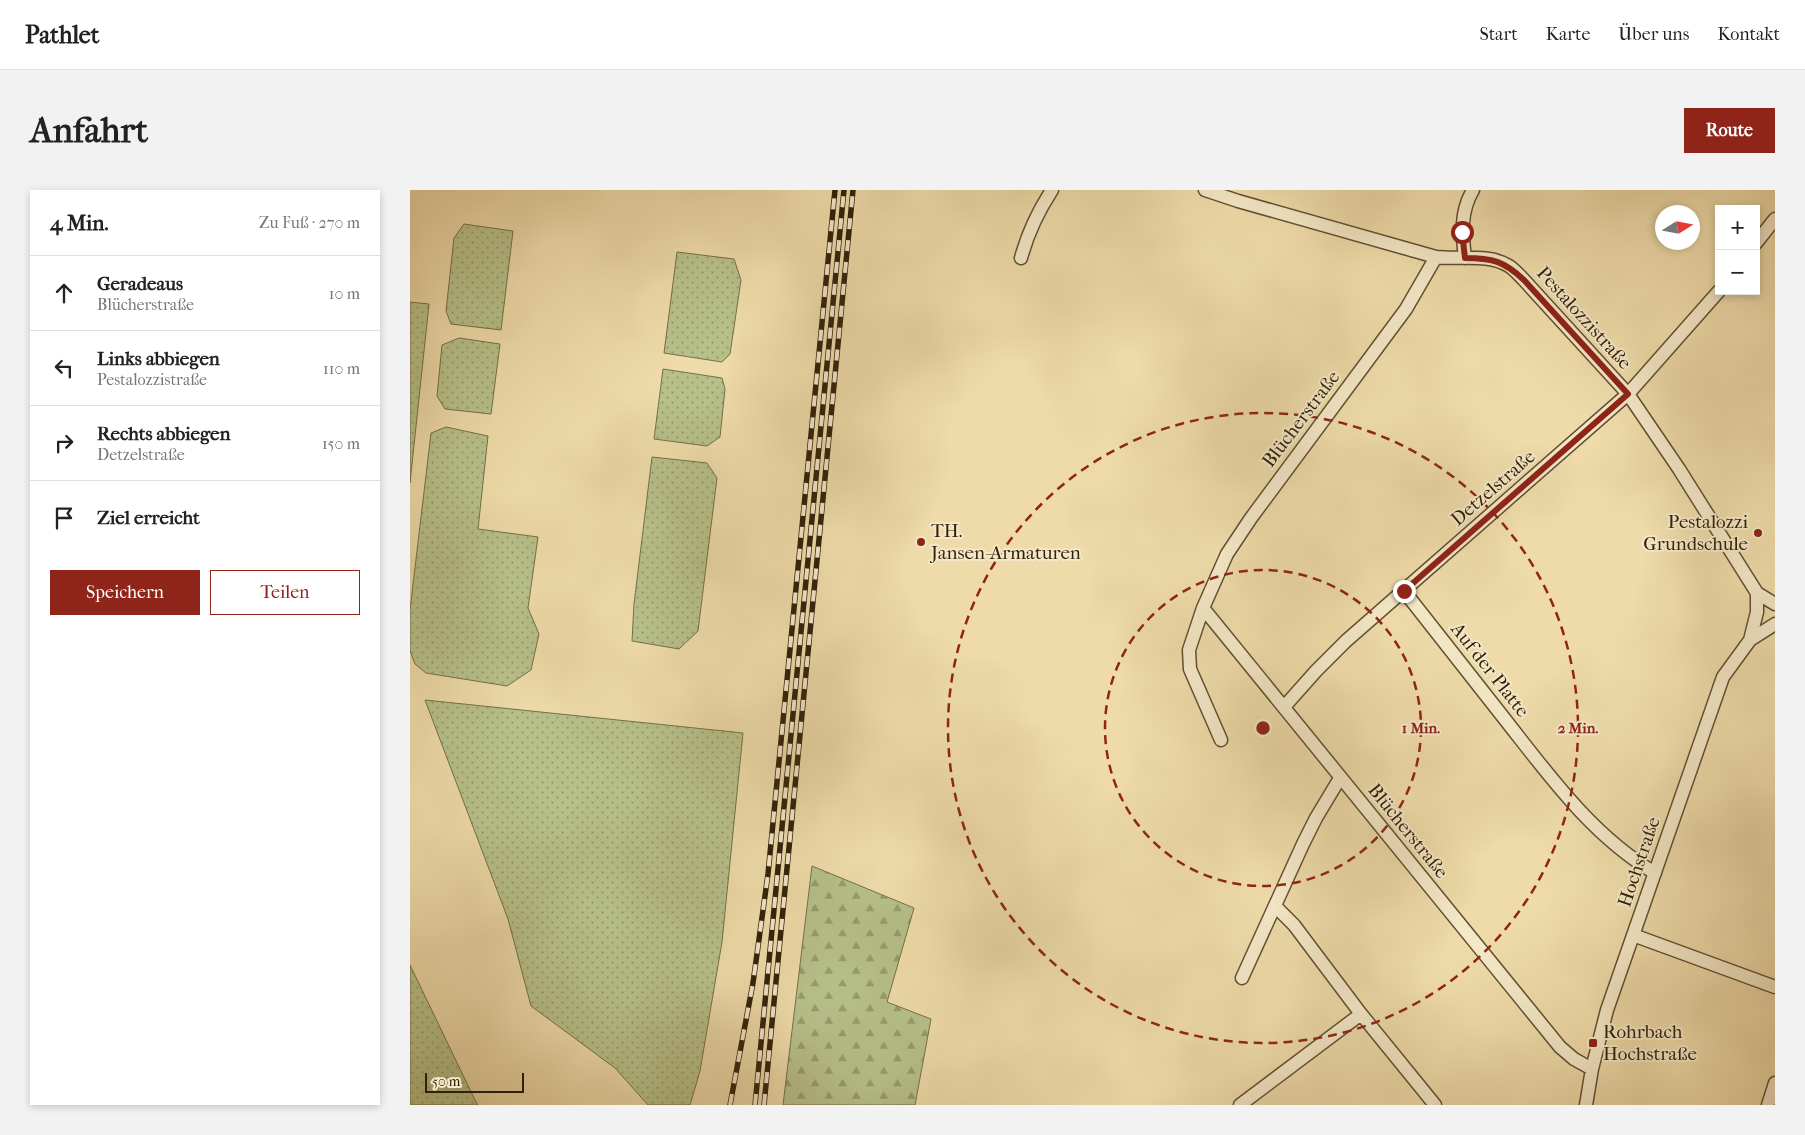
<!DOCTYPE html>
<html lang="de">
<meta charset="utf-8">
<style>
:root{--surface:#fff;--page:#f2f2f2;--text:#222;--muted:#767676;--line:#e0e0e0;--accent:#8f2418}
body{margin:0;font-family:"IM FELL French Canon",serif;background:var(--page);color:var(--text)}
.controls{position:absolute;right:15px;top:15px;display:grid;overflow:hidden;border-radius:0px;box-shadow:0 2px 8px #0003}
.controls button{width:45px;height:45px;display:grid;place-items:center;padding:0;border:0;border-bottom:1px solid var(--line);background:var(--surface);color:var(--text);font:25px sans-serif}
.compass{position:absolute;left:1245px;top:15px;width:45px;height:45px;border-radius:50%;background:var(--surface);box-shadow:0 2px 8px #0003;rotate:79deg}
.scale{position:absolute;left:15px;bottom:12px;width:99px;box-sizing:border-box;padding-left:5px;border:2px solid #32210a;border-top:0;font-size:14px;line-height:18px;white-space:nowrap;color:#32210a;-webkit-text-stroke:4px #f4e8c7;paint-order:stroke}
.stop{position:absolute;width:15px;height:15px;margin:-11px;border:4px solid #8f2418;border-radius:50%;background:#fff}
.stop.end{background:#8f2418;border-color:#fff;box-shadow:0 1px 5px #0008}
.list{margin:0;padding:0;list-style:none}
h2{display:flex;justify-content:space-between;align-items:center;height:65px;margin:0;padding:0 20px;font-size:21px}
h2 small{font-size:16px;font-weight:400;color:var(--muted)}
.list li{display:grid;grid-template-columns:32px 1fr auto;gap:15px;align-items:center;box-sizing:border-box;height:75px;padding:0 20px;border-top:1px solid var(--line)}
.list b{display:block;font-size:19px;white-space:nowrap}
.list p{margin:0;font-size:16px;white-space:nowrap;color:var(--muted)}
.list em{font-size:16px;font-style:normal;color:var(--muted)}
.actions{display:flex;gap:10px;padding:15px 20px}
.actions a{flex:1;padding:11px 0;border:1px solid var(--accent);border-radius:0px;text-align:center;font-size:18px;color:var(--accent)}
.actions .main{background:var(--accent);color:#fff}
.icon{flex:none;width:28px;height:28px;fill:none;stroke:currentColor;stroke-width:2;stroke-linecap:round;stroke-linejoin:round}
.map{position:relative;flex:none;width:1365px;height:915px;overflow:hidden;border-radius:0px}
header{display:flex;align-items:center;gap:30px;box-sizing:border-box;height:70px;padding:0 25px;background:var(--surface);border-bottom:1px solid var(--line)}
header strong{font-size:24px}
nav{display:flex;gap:28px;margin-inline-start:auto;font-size:18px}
.intro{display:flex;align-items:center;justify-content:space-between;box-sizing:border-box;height:120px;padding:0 30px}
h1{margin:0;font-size:35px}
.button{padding:12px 22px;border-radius:0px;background:var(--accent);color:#fff;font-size:18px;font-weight:700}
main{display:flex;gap:30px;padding:0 30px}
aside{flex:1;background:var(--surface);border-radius:0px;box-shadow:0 2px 8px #0003}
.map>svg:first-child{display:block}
.grass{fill:url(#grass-dots);stroke:#74704a}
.forest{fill:url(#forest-firs);stroke:#74704a}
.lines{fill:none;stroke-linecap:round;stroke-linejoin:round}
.street-casing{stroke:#615032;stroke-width:15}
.street{stroke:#f4e8c7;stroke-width:12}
.rail-casing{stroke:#32210a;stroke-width:5.5}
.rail{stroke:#f4e8c7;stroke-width:4;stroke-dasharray:11;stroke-linecap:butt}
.route{stroke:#8f2418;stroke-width:6}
.ring{fill:none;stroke:#8f2418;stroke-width:2.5;stroke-dasharray:9 6}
.poi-dot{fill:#8f2418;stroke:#f4e8c7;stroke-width:2}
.labels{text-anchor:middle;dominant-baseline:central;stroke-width:4;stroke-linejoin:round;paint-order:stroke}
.street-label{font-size:19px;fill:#32210a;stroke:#f4e8c7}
.poi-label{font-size:19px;fill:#32210a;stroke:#f4e8c7;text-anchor:start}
.centre{fill:#8f2418;stroke:#f4e8c7;stroke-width:2.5}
.ring-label{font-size:15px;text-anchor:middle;font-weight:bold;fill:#8f2418;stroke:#f4e8c7;stroke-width:4;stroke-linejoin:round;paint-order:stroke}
</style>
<header>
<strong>Pathlet</strong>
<nav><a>Start</a><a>Karte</a><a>Über uns</a><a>Kontakt</a></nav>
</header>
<div class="intro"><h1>Anfahrt</h1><a class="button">Route</a></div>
<main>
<aside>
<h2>4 Min.<small>Zu Fuß · 270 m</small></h2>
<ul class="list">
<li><svg class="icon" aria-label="ahead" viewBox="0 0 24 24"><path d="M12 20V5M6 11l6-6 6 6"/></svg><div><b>Geradeaus</b><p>Blücherstraße</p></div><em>10 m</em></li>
<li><svg class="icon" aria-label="left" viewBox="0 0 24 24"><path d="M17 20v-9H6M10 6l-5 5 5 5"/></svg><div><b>Links abbiegen</b><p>Pestalozzistraße</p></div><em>110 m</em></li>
<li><svg class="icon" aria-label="right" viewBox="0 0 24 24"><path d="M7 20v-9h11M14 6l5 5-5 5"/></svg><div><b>Rechts abbiegen</b><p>Detzelstraße</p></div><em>150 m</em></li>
<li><svg class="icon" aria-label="arrive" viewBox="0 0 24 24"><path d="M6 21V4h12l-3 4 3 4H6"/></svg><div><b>Ziel erreicht</b></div></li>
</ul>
<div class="actions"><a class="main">Speichern</a><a>Teilen</a></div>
</aside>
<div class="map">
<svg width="1365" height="915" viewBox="0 0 1365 915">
<defs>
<pattern id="grass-dots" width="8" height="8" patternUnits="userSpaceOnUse" patternTransform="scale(1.25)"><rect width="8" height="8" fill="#b7c089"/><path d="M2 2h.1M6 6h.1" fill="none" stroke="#959c6e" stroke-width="1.8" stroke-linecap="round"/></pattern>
<pattern id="forest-firs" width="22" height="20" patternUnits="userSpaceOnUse" patternTransform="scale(1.25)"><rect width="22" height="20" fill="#b7c089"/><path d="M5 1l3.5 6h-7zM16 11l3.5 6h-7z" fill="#959c6e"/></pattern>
</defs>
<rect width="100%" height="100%" fill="#eedba9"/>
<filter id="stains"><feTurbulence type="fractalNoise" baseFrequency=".004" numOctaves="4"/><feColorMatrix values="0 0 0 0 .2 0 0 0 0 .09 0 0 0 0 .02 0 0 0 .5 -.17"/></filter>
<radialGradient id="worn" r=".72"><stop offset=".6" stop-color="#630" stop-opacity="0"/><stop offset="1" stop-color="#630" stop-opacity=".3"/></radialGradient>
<path class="grass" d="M54,34L103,41L91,140L41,134L36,121L44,48Z
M267,62L324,69L331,90L320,164L312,172L254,163Z
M0,112L19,114L0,293Z
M49,148L90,154L81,224L35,219L27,206L32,155Z
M253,179L312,188L315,199L310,247L297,256L244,249Z
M36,237L78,246L68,339L128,347L118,418L129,444L121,480L97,496L16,483L5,474L0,461V420L21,243Z
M242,267L297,273L307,288L288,441L269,459L222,451L224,414Z
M15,510L333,543L312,752L290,881L280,915H238L205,878L121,816L98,729Z
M0,775L64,908L68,915H0Z"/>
<path class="forest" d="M402,676L504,718L477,812L521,829L505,915H373Z"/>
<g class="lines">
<g class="street-casing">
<path id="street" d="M795,0L828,11L1026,67C1050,70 1078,63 1099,76C1105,80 1109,85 1114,90L1218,204L1269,279L1347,403L1365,414
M1346,53L1365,29
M611,68C618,42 627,23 642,0
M1055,68C1052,44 1050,22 1063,0
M994,401C1029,445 1063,489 1097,532C1141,588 1183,646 1245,683
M793,418L1150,857L1164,869L1182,879
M1340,450L1365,434
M874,517L906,481L936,451L1218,204L1309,101
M811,550L780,479L779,460L793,418L817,364L841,328L996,119L1026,67
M866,717L884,735L951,824L1025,915
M1223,745L1365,797
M832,788L893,654L906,628L930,588
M830,915L951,824
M1176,915L1182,879L1197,820L1313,487L1340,450L1347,422V403
M1358,915L1365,893"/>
</g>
<use href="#street" class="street"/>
<g class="rail-casing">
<path id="rail" d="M320,915L343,793L358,684L425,0
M345,915L434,0
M354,915L443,0"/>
</g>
<use href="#rail" class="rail"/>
</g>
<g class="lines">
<path class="route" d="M994,401L1218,204L1114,90C1094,71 1082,68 1055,68L1052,42"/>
</g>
<g class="ring">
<circle cx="853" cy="538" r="158"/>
<circle cx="853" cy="538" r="315"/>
</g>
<g class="poi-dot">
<circle cx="1348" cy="343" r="5"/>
<circle cx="511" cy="352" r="5"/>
<rect x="1178" y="848" width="10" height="10" rx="2.5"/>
</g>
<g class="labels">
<g class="street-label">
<text transform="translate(1174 128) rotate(48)">Pestalozzistraße</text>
<text transform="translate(891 229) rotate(-53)">Blücherstraße</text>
<text transform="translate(1083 298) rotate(-41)">Detzelstraße</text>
<text transform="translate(1080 480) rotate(52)">Auf der Platte</text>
<text transform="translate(998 641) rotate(51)">Blücherstraße</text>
<text transform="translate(1229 672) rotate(-71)">Hochstraße</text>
</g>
<g class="poi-label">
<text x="1338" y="332" text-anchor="end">Pestalozzi<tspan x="1338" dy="22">Grundschule</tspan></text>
<text x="521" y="341">TH.<tspan x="521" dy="22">Jansen-Armaturen</tspan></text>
<text x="1193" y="842">Rohrbach<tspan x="1193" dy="22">Hochstraße</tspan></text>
</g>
</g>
<circle cx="853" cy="538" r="8" class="centre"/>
<g class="ring-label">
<text x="1011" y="543">1 Min.</text>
<text x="1168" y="543">2 Min.</text>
</g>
<rect width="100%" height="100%" filter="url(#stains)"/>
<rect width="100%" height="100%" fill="url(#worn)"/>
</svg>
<div class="controls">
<button>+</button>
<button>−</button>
</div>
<svg class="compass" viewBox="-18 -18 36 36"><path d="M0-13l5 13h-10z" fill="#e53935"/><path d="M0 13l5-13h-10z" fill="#767676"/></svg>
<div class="scale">50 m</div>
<div class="stop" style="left:1052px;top:42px"></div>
<div class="stop end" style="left:994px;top:401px"></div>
</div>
</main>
